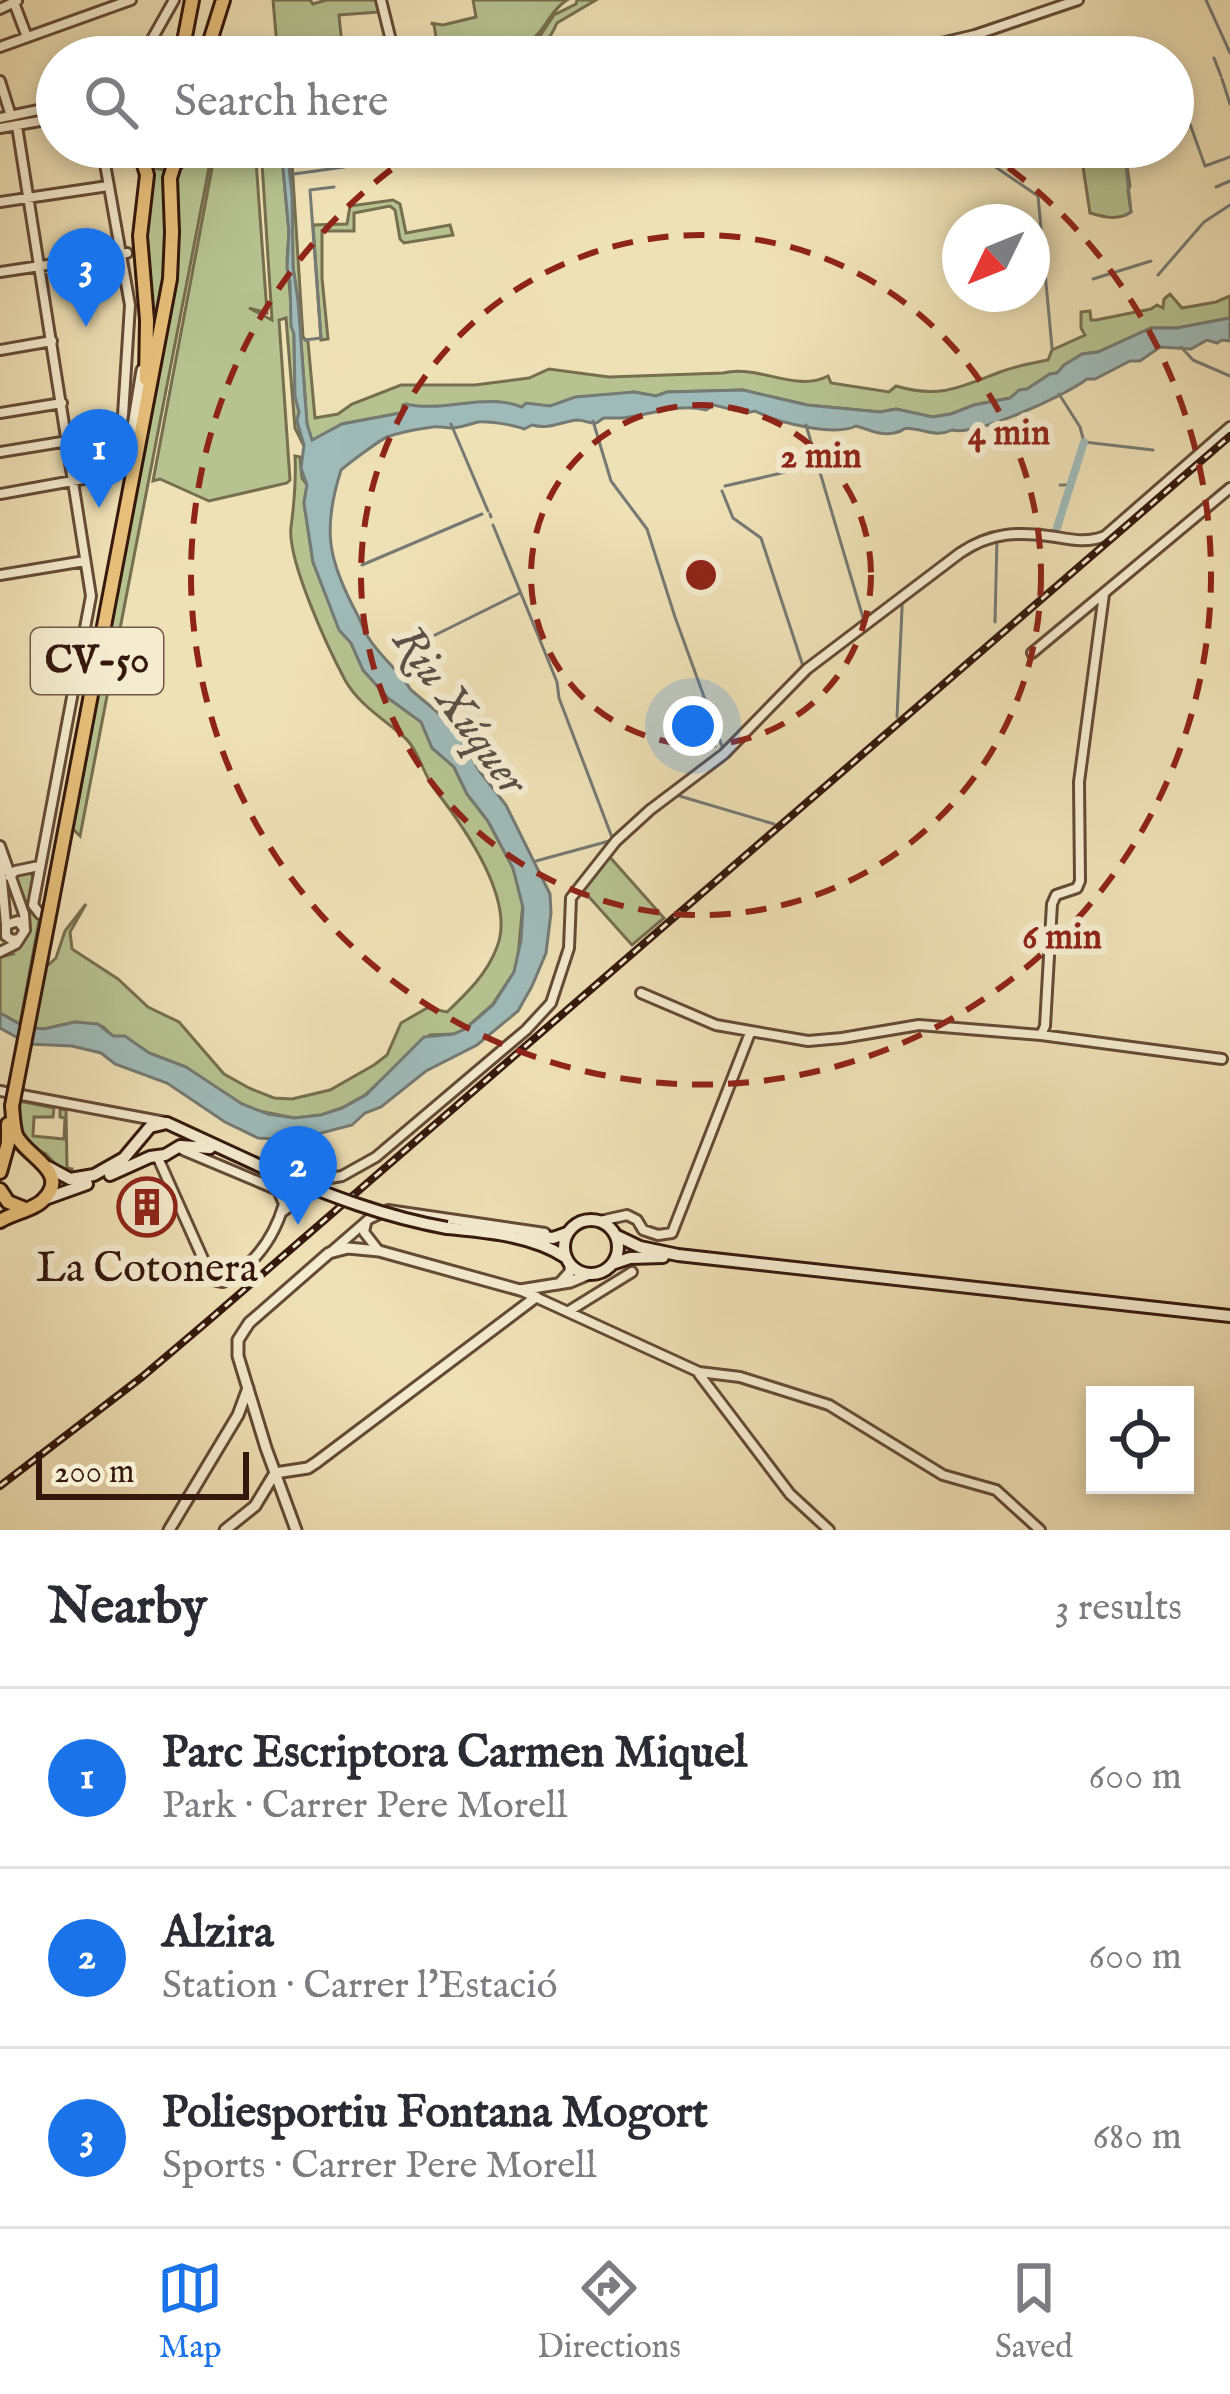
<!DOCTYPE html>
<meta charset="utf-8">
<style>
:root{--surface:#fff;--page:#f7f7f7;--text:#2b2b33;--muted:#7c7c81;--line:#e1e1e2;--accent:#1a73e8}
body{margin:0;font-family:"IM FELL English",serif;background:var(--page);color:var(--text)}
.controls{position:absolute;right:36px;bottom:36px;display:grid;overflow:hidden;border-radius:0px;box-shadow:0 6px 18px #0003}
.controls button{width:108px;height:108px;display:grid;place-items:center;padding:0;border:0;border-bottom:3px solid var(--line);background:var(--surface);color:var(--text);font:60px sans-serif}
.compass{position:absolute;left:942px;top:204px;width:108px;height:108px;border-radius:50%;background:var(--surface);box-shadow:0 6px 18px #0003;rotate:227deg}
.scale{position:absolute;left:36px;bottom:30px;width:213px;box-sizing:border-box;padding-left:12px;border:6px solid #35180c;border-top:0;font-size:33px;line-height:42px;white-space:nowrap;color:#35180c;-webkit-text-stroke:9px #f5ecd0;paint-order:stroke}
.you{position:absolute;left:693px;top:726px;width:42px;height:42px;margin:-30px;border:9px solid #fff;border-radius:50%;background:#1a73e8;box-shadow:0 0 0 18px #1a73e833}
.badge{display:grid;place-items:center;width:78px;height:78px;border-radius:50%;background:var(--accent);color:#fff;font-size:39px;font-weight:700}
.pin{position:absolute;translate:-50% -99px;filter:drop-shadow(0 3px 6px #0008)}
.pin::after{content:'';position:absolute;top:63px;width:42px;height:36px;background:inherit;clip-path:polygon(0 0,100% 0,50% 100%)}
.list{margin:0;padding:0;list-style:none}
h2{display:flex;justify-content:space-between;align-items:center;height:156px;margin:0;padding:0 48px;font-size:51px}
h2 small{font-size:39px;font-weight:400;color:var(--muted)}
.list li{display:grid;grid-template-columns:78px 1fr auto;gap:36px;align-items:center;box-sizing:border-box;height:180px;padding:0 48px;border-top:3px solid var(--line)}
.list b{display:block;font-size:45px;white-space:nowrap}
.list p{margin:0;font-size:39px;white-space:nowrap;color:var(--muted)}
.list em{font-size:39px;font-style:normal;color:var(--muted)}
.icon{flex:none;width:66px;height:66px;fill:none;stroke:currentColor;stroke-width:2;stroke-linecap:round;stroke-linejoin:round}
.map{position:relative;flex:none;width:1230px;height:1530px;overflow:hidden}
.search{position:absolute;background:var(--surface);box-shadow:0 6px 18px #0003;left:36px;right:36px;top:36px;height:132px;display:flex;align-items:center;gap:30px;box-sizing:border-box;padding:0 42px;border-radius:66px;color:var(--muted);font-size:45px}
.sheet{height:696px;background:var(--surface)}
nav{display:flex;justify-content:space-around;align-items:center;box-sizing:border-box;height:168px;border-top:3px solid var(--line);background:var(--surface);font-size:33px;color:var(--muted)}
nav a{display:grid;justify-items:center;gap:6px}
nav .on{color:var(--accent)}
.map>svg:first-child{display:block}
.green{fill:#b6c391;stroke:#766e4e;stroke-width:3}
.water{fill:#9fbbb9;stroke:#757a74;stroke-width:3}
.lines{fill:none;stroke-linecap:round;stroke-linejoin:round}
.stream{stroke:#757a74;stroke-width:3}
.canal{stroke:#9fbbb9;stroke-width:8}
.minor-casing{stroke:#644a36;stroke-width:14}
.tertiary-casing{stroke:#644a36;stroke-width:15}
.secondary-casing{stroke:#35180c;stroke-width:16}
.primary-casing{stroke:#35180c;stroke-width:18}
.minor{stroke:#f5ecd0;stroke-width:8}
.tertiary{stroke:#f5ecd0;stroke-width:9}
.secondary{stroke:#f5ecd0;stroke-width:10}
.primary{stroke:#e8c07b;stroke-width:12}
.rail-casing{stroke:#35180c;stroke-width:8}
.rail{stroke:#f5ecd0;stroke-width:3;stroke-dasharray:9;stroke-linecap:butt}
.secondary-bridge-casing{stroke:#35180c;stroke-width:16;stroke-linecap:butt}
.primary-bridge-casing{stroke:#35180c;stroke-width:18;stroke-linecap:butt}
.secondary-bridge{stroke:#f5ecd0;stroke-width:10}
.primary-bridge{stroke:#e8c07b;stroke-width:12}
.ring{fill:none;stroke:#8f2418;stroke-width:6;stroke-dasharray:21 15}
.labels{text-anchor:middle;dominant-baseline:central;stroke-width:12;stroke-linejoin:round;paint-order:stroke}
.shield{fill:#f5ecd0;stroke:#6f5847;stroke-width:3}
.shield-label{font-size:39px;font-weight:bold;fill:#35180c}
.poi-label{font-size:42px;fill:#35180c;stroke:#f5ecd0}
.water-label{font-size:45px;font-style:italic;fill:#5a5149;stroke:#f5ecd0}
.centre{fill:#8f2418;stroke:#f5ecd0;stroke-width:6}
.ring-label{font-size:36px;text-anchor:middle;font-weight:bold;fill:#8f2418;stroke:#f5ecd0;stroke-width:12;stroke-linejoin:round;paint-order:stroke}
</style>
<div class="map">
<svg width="1230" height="1530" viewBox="0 0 1230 1530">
<rect width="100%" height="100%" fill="#efe1b6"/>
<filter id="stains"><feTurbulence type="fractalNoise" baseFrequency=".00167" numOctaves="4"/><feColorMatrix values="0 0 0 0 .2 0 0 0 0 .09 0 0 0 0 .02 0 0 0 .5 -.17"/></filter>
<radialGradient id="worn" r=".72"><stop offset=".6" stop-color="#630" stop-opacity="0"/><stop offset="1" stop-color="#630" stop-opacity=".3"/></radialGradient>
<path class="green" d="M273,0H310L313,4L326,0H377L380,12L339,15L343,56L391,48L393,57H278Z
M473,0H567C549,11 544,34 528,42C505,54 486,40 462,41C439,42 421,57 397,57L398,46L436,37L434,25L431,23L443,25L476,17Z
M577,0H596L557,23C541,60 522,60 484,54L482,57H424L462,43L508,52L523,47L532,48L554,15L576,4Z
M197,147H213L80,836L73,829L175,280L178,234L174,191L178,168L193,155Z
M216,147H255L267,313L249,308L272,320L261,147H281L289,232L287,261L294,334L295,396L299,412L297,421L304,446L295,428L286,318L279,320L290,480L287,483L209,501L160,479L153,481Z
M287,147H291L303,337L308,342L315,418L338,414L352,404L401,385H475L529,378L549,369L609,377L723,373C758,364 796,393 828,376L831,383L889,392L896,386C940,399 961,387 1000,372C1015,366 1033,363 1048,360L1052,350L1085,335L1081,328V312L1090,311L1091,320H1096L1151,309L1157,305L1163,308L1164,299L1170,294L1182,308L1216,302L1230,296V318L1177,328H1151L1098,352L1082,354L1057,373L1050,374L1027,389L1019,391L1010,398L974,405L951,414L932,417L896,409L880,412L807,405L743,390L667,392L656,396L634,392L550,406L522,407L498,402L420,408L403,405L401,413L342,424L312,441L307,424L298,301L293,267L292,196Z
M1080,147H1124L1130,186L1128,190L1131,212C1118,221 1104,217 1090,213Z
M153,168L165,170L166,275L154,338L145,260Z
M393,200L400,204L406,233L450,225L453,235L404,243L400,239L395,210L390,206L354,213V231H322V278L328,339L321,340L313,225L347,224L350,206Z
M295,456L300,457L302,478L307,485L304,503L313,562L337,622L351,643L363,670L388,698L421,721L430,742L454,767L467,794L488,821L513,868L523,903L518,957L514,972L493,1004L465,1029L454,1034L430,1035L365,1095L342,1108L321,1115L294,1118L254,1110L229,1097L186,1067L149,1053L128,1039L113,1036L103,1027L75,1022L44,1029L34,1028L46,967L56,958L65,931L86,904L70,932L72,949L118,979L148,1007L179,1022L224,1074L249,1088L274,1098L292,1099L330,1090L374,1065L387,1055L401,1023L427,1008L447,1012C467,993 487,974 497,947C516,899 464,827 436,791C423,775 419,750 404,737C384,719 359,705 345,680C328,648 287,560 291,527C294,505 296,478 295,456Z
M608,855L664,918L632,945L581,888Z
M19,873H30L33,876L29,905L39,921L20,1024L0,1013V957L13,954L11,952C41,929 28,909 16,879Z
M19,1101L54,1108L53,1117H34L33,1136L64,1139L65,1118L60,1117V1109L66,1110L67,1168L72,1169L71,1174L56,1165L46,1154L31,1146L19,1132Z"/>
<path class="water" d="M281,147H287L292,196L293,267L298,301L307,424L312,440L342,424L401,413L406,404C442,413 486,392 522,407L526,403L550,406L575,397L634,392L656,396L667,392L743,390L807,405L880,412L896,409L933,417L951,414L974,405L1010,398L1019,390L1027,389L1050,374L1057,373L1064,365L1082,354L1098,352L1151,328H1177L1230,318V341L1222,340L1217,343L1207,340L1191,349L1160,347L1140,361H1130L1095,379H1087C1066,395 978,436 952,430C937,437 929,431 913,429C899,427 908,430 894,433C880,436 868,429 856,426C835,437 776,422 755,411L746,413L714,405L706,410C678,403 650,415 623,418C620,418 606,418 604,418C601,419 599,422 596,423C591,424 583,420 578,420C562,421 550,430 532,425L524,429C515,425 489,421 478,422C470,424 460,428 451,428C445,428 439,426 433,427C418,429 401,432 387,437C380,440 349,463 341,470C322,530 328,560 357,614C362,623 364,632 370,640C382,658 400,672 411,690L454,726L480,772L506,805L550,894L551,913L546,953L532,986L518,1011L477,1045L426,1071L381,1107L365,1113L352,1125L295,1140L258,1138L225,1122L167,1083L115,1064L101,1053L72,1046L29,1044L0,1028V1013L25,1027L44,1029L75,1022L98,1024L113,1036H125L149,1053L186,1067L242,1104L268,1114L294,1118L321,1115L342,1108L366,1095L424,1037L454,1034L465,1029L493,1005L514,972L521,940L523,908L513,868L488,821L467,794L454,767L432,748L421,722L388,698L363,670L351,643L339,630L313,562L304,503L307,485L301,468L304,445L297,421L299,412L295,396L294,334L291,326L290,282L287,268L289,232Z"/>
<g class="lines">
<path class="stream" d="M1206,0L1230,53
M1214,58L1221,76
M1222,79L1230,104
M1173,128L1190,124L1205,166L1230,157
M1124,147L1131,212L1126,215
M994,166L1038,196L1052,348
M294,174L344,167
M1216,187L1230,181
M1158,275L1204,222L1230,205
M1093,279L1151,261
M305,340L321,338L310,190L334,187
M1181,347L1193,360L1230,376
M1059,394L1080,427L1084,442L1153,450
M593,421L611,481L647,529L675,617L723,749
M451,424L488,511
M806,425L864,621
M725,486L817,465
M722,491L733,518L761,538L803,666
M490,514L491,517
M493,525L557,682L559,698L613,840L536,861
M1054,532L1069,485H1060
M362,565L482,514
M995,622L997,537
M419,643L520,593
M812,670L867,629
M897,717L902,609V603L898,604
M684,789L676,795L774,824
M653,813L674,797"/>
<path class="canal" d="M1055,534L1084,442"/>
<g class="minor-casing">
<path id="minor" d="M13,0L27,37
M381,0L395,57
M0,9L17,1
M0,47L131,0
M142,57L174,0
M882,57L975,35L1078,0
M0,81L11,116
M0,118L57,106
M17,126L91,596L33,905L40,914H51
M0,128L57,118
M0,202L108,186
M0,272L127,253
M0,350L52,341
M0,413L62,403
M0,452L68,441
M0,494L111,474L114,469L123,415L130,305L102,147
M0,575L85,561
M1104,594L1079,782L1080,881L1077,888L1056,895L1052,904L1045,1026L1041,1035L1222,1059
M1032,653L1230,488
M0,846L24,914L25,930
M0,858L6,925
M10,877L15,871L39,866
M19,939L12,940L6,936V925L18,921L25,930
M0,952L16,944L25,930
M641,993L716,1025L808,1041L842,1038L919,1025L1041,1035
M0,1091L165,1122
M158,1158L208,1270L217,1281L223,1282C255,1265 274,1238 284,1204L278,1190L183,1150
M318,1180L342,1176L376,1157L526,1030L551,1003L569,948L571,898L616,841L650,810L724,754L807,669L960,553C991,532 1019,531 1056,537C1073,540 1088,543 1105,536L1230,427
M282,1212L321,1184L318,1178L307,1177L296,1188L299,1194L304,1197
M600,1221L627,1215L637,1220L643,1230L658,1235L672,1233L750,1033
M366,1223L364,1232L378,1250
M331,1252L369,1219L388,1210L545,1233
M520,1290L699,1372L740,1377L829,1405L943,1475L996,1490L1040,1530
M569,1311L632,1272
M699,1374L790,1494L829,1530"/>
</g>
<g class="tertiary-casing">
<path id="tertiary" d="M111,474L127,464L142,370
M559,1284L570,1272V1264
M169,1530L238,1415L248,1388
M225,1530L255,1506L275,1473L308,1468L317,1462L536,1297
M296,1530L266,1448L238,1356V1340L249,1323L329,1253L348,1248L379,1251L520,1290L570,1282L589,1274"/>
</g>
<g class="secondary-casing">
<path id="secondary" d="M48,1167L70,1179L94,1175L124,1158L150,1127L167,1123L271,1171
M110,1175L150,1157L165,1155L180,1146L210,1148
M45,1199L87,1184
M564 1247a27 27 0 1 1 54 0a27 27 0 1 1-54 0Z
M447,1228C486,1232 531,1235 565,1257
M524,1235L553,1238L567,1233
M615,1235L640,1247L678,1255L1230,1316
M612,1264L630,1258L663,1257"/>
</g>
<g class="primary-casing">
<path id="primary" d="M181,57L192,0
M205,57L223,0
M133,147L141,155L147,175L140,236L147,320L146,379
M51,905L170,279L172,232L170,178L174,165L191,147
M0,1172L8,1143V1124
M0,1190L8,1202L23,1208
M0,1221C13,1213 36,1209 44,1199C71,1172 25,1156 16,1135C13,1126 13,1115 12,1106"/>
</g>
<use href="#minor" class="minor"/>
<use href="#tertiary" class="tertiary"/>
<use href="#secondary" class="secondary"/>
<use href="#primary" class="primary"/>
<g class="rail-casing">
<path id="rail" d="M0,1486L142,1377L208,1321L1230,436"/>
</g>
<use href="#rail" class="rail"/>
<g class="secondary-bridge-casing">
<path id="secondary-bridge" d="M271,1171C328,1195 385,1217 447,1228"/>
</g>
<g class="primary-bridge-casing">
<path id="primary-bridge" d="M12,1106L51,905"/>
</g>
<use href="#secondary-bridge" class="secondary-bridge"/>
<use href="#primary-bridge" class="primary-bridge"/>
</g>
<g class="ring">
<circle cx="701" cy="575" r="170"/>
<circle cx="701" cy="575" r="340"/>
<path d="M979 147A510 510 0 1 1 423 147"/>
</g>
<defs>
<g id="building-ring" transform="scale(3)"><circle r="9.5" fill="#f5ecd0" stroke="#8f2418" stroke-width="1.5"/><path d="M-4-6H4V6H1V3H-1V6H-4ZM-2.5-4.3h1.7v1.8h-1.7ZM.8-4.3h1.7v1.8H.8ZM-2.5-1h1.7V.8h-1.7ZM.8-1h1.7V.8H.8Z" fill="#8f2418"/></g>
</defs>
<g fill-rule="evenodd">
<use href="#building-ring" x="147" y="1207"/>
</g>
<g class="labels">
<rect class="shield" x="31" y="628" width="132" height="66" rx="9"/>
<g class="shield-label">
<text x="97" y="661">CV-50</text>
</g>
<g class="poi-label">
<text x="147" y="1269">La Cotonera</text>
</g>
<g class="water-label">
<text transform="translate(459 711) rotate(54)">Riu Xúquer</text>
</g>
</g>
<circle cx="701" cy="575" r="18" class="centre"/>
<g class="ring-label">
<text x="1009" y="444">4 min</text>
<text x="821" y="467">2 min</text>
<text x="1062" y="948">6 min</text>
</g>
<rect width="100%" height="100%" filter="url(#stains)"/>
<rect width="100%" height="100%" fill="url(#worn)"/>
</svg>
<div class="controls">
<button><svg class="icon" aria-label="locate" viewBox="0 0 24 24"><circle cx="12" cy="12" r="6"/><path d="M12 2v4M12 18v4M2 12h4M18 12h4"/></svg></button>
</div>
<svg class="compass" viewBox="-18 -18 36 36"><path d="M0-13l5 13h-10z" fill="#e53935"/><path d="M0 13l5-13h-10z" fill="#7c7c81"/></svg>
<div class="scale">200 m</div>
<div class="you"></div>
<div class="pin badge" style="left:99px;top:508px">1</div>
<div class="pin badge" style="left:298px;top:1225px">2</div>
<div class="pin badge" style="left:86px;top:327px">3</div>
<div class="search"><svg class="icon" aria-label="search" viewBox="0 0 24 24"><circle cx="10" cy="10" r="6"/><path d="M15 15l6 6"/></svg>Search here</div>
</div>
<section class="sheet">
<h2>Nearby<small>3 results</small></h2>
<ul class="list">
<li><span class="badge">1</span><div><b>Parc Escriptora Carmen Miquel</b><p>Park · Carrer Pere Morell</p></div><em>600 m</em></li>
<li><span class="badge">2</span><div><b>Alzira</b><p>Station · Carrer l'Estació</p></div><em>600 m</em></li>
<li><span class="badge">3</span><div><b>Poliesportiu Fontana Mogort</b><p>Sports · Carrer Pere Morell</p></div><em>680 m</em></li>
</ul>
</section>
<nav>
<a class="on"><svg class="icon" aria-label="map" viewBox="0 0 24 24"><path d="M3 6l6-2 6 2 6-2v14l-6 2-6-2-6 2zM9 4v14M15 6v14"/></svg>Map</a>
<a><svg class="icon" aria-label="directions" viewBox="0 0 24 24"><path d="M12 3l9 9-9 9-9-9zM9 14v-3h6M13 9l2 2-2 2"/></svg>Directions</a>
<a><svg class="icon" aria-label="saved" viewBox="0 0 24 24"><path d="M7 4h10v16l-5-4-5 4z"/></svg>Saved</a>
</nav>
